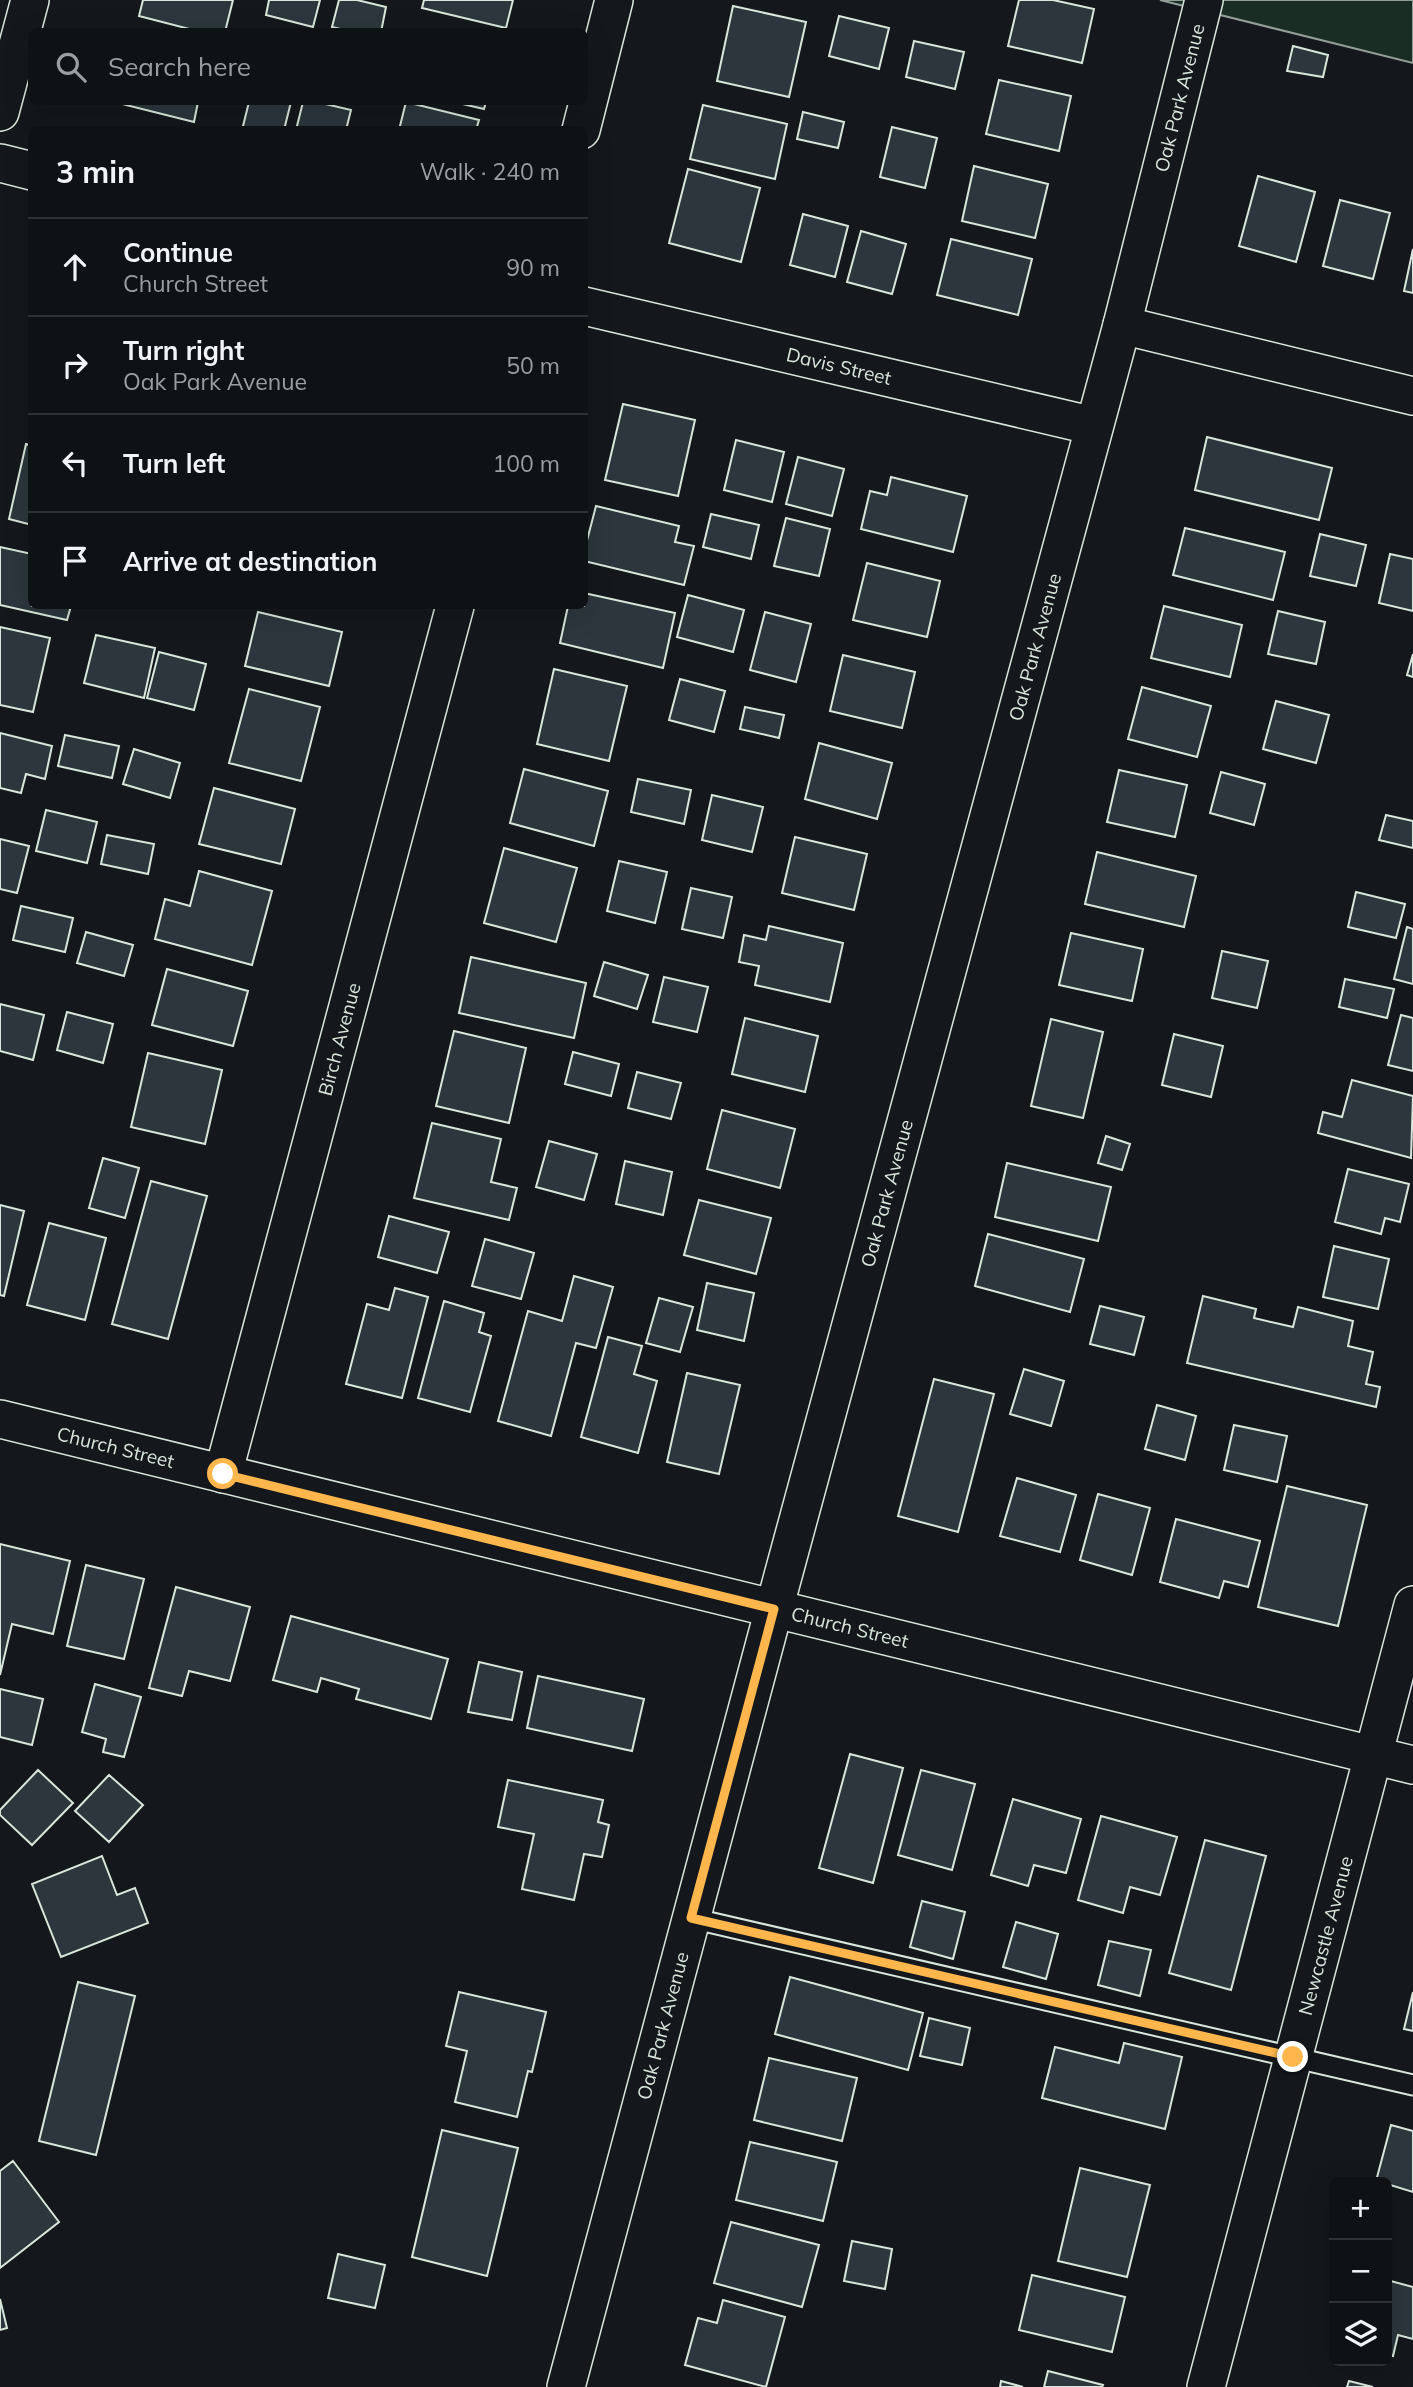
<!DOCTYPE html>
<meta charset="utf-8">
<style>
:root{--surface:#0f1215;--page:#1d2022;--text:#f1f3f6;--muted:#9b9ea0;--line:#2f3234}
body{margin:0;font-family:Mulish,sans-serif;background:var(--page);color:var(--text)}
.controls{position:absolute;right:21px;bottom:21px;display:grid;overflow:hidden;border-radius:10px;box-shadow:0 7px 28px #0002}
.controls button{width:63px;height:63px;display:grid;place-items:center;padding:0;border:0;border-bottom:2px solid var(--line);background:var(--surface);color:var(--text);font:35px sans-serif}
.stop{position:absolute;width:21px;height:21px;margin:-16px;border:5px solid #ffb74d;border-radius:50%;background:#fff}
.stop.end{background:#ffb74d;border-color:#fff;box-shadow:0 2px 7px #0008}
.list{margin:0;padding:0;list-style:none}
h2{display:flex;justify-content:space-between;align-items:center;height:91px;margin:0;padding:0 28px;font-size:30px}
h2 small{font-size:23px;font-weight:400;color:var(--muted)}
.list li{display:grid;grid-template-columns:46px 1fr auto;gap:21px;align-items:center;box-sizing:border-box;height:98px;padding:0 28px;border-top:2px solid var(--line)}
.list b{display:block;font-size:26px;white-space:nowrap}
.list p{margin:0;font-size:23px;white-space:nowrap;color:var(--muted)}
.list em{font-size:23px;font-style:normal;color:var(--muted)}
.icon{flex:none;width:38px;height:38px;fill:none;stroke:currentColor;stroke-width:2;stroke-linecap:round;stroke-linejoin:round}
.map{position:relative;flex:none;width:1413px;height:2387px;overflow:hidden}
.search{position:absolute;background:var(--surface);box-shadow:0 7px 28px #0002;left:28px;top:28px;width:560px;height:77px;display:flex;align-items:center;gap:18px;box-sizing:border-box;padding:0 24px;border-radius:10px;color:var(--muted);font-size:26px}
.panel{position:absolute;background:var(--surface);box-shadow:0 7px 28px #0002;left:28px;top:126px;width:560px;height:483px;border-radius:10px}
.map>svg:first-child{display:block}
.green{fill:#1a2d24;stroke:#939e99;stroke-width:2}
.building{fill:#2c363c;stroke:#d8e6dc;stroke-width:2}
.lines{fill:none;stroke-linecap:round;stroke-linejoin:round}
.service-casing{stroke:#d8e6dc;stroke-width:23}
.minor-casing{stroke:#d8e6dc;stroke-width:40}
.service{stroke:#14181c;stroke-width:19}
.minor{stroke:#14181c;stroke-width:37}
.route{stroke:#ffb74d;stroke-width:9}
.labels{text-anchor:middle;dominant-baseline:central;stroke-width:5;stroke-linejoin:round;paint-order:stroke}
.street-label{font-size:19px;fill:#d8e6dc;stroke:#14181c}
</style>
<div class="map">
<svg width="1413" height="2387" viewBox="0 0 1413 2387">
<rect width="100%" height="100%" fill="#14181c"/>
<path class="green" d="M1160,0H1413V63Z"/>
<path class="building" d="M143,0H233L225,32H201L139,16Z
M269,0H320L313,27L266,15Z
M339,0H357L386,7L381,32H353L332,27Z
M424,0H513L506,28L422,8Z
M1019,0H1053L1094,9L1082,63L1008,46Z
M733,6L806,22L789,97L717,81Z
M839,16L889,28L879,69L829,56Z
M914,41L964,52L955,89L906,77Z
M1293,46L1328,55L1323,77L1287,71Z
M999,80L1071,96L1059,151L986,134Z
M122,102H198L194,122L122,104Z
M249,102H291L284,130H242Z
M303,102H317L351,110L346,130H296Z
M406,102L479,120L476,130H399Z
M454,102H486L484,109Z
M703,105L787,124L775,179L690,159Z
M803,112L844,122L838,148L797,139Z
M892,127L937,138L925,188L880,177Z
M974,166L1048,184L1035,238L962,221Z
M688,169L760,188L741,262L669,243Z
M1258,176L1315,192L1296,262L1239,246Z
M1340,200L1390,213L1373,279L1323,266Z
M803,214L848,226L835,277L790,265Z
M861,231L906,244L892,294L847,282Z
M951,239L1032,259L1018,315L937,295Z
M1413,249V293L1404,291Z
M623,404L695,420L678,496L605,480Z
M1207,437L1332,468L1319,520L1195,490Z
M736,440L784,452L772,502L724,490Z
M26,444L32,446V525L9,519Z
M798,457L844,469L832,516L786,504Z
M891,477L967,496L953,552L861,529L870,491L887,495Z
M596,506L679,526L675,542L694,546L684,585L584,561V552Z
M711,514L759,525L751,559L703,547Z
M786,518L830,529L819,576L774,566Z
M1185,528L1285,552L1273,600L1173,575Z
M1320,534L1366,545L1356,586L1310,576Z
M0,547L32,554V606H71L67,620L0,605Z
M1390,554L1413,559V611L1379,603Z
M867,563L940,581L927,637L853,620Z
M584,593L675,613L663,668L560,643L568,606H584Z
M688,595L744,610L733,652L677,637Z
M1164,606L1242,625L1230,677L1151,658Z
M1278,611L1325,622L1316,664L1268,654Z
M258,612L342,632L329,686L245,666Z
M765,612L811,624L796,682L750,670Z
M0,627L50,638L33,712L0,705Z
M96,635L155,648L144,698L84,683Z
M159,652L206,664L194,710L147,698Z
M1413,654V677L1407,675Z
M843,655L915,672L902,728L830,711Z
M554,669L627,686L609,761L537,744Z
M680,679L725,691L714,732L669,720Z
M1142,687L1211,706L1197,757L1128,739Z
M249,689L320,707L301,781L229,763Z
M1276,701L1329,715L1316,763L1263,749Z
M745,707L784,715L779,738L740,729Z
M0,733L52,746L45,779L26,774L21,793L0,788Z
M65,735L119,746L112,778L58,766Z
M819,743L892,763L877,819L805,799Z
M134,749L180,763L170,798L123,784Z
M524,769L608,791L594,846L510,823Z
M1119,770L1187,785L1175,837L1107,822Z
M1221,772L1265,784L1254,825L1210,813Z
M638,779L691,790L684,824L631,812Z
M214,788L295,809L281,864L199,844Z
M712,795L763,807L752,852L702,840Z
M46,810L97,822L87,863L36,851Z
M1386,815L1413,821V848L1379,840Z
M107,835L154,844L148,874L101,864Z
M795,837L867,854L854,910L782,893Z
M0,839L29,846L17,893L0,889Z
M504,848L577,868L556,942L484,923Z
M1097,852L1196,876L1184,927L1085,904Z
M619,861L667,872L655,923L607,911Z
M199,871L272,891L252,965L155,939L165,899L190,906Z
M691,888L732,897L723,938L682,929Z
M1356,892L1405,904L1396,938L1348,927Z
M21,906L73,918L65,952L13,940Z
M769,926L843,943L830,1002L755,985L759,966L739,962L744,935L766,940Z
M1407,927L1413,929V984L1394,979Z
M86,932L133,945L124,976L77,963Z
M1071,933L1143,949L1132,1001L1059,985Z
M1222,951L1268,961L1257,1008L1212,998Z
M471,957L586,983L574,1038L459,1013Z
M604,962L648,975L637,1009L594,996Z
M167,969L248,991L233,1046L152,1025Z
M664,977L708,987L697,1032L653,1022Z
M1345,979L1394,989L1387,1018L1339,1007Z
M0,1004L44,1015L33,1060L0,1051Z
M67,1012L113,1024L103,1063L57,1050Z
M1401,1015L1413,1018V1071L1388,1065Z
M745,1018L818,1036L805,1092L732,1074Z
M1051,1019L1103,1032L1083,1118L1031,1106Z
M454,1031L526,1048L509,1123L436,1106Z
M1174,1034L1223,1046L1211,1097L1162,1085Z
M573,1052L619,1064L611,1096L565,1084Z
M148,1053L222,1070L205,1144L131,1127Z
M637,1072L681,1083L671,1119L628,1108Z
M1352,1080L1413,1096L1411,1158L1318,1133L1323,1112L1342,1117Z
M722,1110L795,1129L780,1188L707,1169Z
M432,1123L501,1139L491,1182L517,1188L509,1220L414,1198Z
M1106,1136L1130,1144L1122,1170L1098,1163Z
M549,1141L597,1154L584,1200L536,1187Z
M103,1158L139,1168L125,1218L89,1208Z
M625,1161L672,1172L663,1215L616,1204Z
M1007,1163L1111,1187L1098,1241L995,1217Z
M1348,1169L1409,1184L1400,1222L1385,1218L1381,1234L1335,1222Z
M151,1181L207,1196L168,1339L112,1324Z
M699,1200L771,1218L756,1274L684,1255Z
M0,1205L24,1211L4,1296L0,1295Z
M389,1216L449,1232L437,1273L378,1257Z
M49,1223L106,1238L85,1320L27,1305Z
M988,1234L1084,1259L1070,1312L975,1286Z
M485,1239L534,1253L521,1299L472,1286Z
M1334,1246L1389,1259L1378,1309L1323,1297Z
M574,1276L613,1287L596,1348L576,1343L551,1436L498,1421L528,1311L562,1321Z
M707,1283L754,1293L744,1341L697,1330Z
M395,1288L428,1297L402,1398L346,1384L367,1304L389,1310Z
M1203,1296L1256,1309L1254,1318L1293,1327L1298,1307L1353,1321L1348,1346L1373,1352L1366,1384L1380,1387L1376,1407L1187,1363Z
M659,1298L693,1307L680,1352L646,1343Z
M444,1301L484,1313L479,1332L491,1336L470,1412L418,1398Z
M1100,1306L1144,1317L1134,1355L1090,1344Z
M608,1337L642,1346L634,1374L657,1381L638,1453L581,1437Z
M1024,1369L1064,1381L1051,1426L1010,1414Z
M687,1373L740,1385L719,1474L667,1462Z
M934,1379L994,1394L958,1532L898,1516Z
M1157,1405L1196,1416L1185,1460L1145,1449Z
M1234,1425L1287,1436L1277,1482L1224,1470Z
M1017,1478L1076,1495L1060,1552L1000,1536Z
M1287,1486L1367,1505L1338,1626L1258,1607Z
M1098,1494L1150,1508L1132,1575L1080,1560Z
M1176,1519L1260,1541L1248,1587L1224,1581L1219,1598L1160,1582Z
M0,1544L70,1561L53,1634L12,1624L0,1675Z
M86,1565L144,1579L124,1659L67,1646Z
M176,1587L250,1607L230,1681L189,1671L182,1696L149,1688Z
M291,1616L448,1659L431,1719L356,1699L359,1689L321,1678L317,1692L273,1680Z
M479,1662L522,1672L512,1720L468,1712Z
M538,1676L644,1699L632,1751L527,1728Z
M95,1684L141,1697L124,1757L103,1752L106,1739L82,1732Z
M0,1689L43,1699L32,1745L0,1737Z
M850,1754L903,1768L873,1883L819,1868Z
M38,1770L73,1803L32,1845L0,1815V1810Z
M921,1770L975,1784L952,1870L898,1855Z
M109,1775L143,1805L109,1842L75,1811Z
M508,1780L603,1800L598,1822L609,1825L602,1857L584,1854L574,1900L522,1889L534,1834L498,1827Z
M1013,1799L1081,1819L1066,1873L1034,1865L1028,1886L991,1875Z
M1101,1816L1177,1837L1160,1895L1130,1887L1123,1913L1078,1900Z
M1205,1840L1266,1856L1231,1990L1169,1973Z
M102,1856L117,1895L135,1888L148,1923L61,1957L32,1884Z
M922,1901L965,1912L953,1959L910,1947Z
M1016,1922L1058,1934L1046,1979L1003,1967Z
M1109,1941L1151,1950L1140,1996L1098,1985Z
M790,1977L923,2013L908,2070L775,2034Z
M78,1982L135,1996L96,2155L39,2141Z
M459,1992L546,2012L532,2072L528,2071L517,2117L455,2102L467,2051L446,2046Z
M1413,1992V2031L1404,2029Z
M929,2018L970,2028L962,2065L920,2056Z
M1124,2043L1182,2057L1165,2129L1042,2098L1055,2047L1119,2063Z
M769,2058L857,2078L842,2141L754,2120Z
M1391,2125L1413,2131V2192L1387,2184V2182L1376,2181Z
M442,2130L518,2148L487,2276L412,2257Z
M750,2142L837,2162L823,2221L736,2200Z
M13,2161L59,2222L0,2268V2171Z
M1080,2168L1150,2185L1127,2277L1058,2261Z
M731,2222L819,2245L802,2307L714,2283Z
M852,2241L892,2249L885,2289L844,2281Z
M338,2254L385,2265L375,2308L328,2298Z
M1032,2275L1125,2297L1112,2352L1019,2330Z
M1387,2280L1413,2287V2339L1398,2335L1393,2356L1387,2355Z
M0,2299L7,2328L0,2330Z
M723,2300L785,2317L766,2387L685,2365L698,2318L717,2323Z
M1048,2371L1103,2385L1102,2387H1044Z
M1001,2381L1023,2387H1000Z
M1349,2381L1373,2387H1347Z"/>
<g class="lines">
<g class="service-casing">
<path id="service" d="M691,1918L1413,2085"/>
</g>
<g class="minor-casing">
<g id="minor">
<path d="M0,112L30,0"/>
<path d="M581,130L614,0"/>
<path d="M0,163L32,171"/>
<path id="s1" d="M584,306L1094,426"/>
<path d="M1122,325L1413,396"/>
<path id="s2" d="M0,1419L1413,1765"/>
<path id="s3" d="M223,1474L455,606"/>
<path id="s4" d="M566,2387L774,1609L1122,325L1204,0"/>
<path id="s5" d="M1206,2387L1413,1605"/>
</g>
</g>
<use href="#service" class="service"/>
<use href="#minor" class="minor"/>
</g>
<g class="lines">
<path class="route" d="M223,1474L774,1609L691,1918L1293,2057"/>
</g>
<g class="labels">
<g class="street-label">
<text stroke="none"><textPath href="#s4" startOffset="2370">Oak Park Avenue</textPath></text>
<text stroke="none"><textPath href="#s1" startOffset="262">Davis Street</textPath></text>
<text stroke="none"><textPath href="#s4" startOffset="1802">Oak Park Avenue</textPath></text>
<text stroke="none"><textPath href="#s3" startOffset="450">Birch Avenue</textPath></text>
<text stroke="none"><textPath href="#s4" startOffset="1236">Oak Park Avenue</textPath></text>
<text stroke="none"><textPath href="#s2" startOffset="119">Church Street</textPath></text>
<text stroke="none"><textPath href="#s2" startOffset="875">Church Street</textPath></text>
<text stroke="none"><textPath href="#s5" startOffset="467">Newcastle Avenue</textPath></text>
<text stroke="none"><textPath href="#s4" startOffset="374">Oak Park Avenue</textPath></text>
</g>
</g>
</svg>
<div class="controls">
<button>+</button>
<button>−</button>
<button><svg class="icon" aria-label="layers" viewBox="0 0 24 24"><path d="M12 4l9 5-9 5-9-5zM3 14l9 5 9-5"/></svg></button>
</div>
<div class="stop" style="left:223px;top:1474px"></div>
<div class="stop end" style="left:1293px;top:2057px"></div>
<div class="search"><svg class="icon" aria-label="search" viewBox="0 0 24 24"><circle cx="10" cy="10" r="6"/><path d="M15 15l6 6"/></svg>Search here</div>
<section class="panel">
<h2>3 min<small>Walk · 240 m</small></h2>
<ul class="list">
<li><svg class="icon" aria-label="ahead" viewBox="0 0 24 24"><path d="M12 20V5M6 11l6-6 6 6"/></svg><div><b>Continue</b><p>Church Street</p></div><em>90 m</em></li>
<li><svg class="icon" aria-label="right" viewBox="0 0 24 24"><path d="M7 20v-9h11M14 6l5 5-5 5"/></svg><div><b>Turn right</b><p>Oak Park Avenue</p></div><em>50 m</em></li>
<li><svg class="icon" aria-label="left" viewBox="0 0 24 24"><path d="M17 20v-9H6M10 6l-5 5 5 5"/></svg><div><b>Turn left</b></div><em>100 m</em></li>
<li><svg class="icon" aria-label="arrive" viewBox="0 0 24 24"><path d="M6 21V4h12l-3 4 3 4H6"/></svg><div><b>Arrive at destination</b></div></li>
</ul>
</section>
</div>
